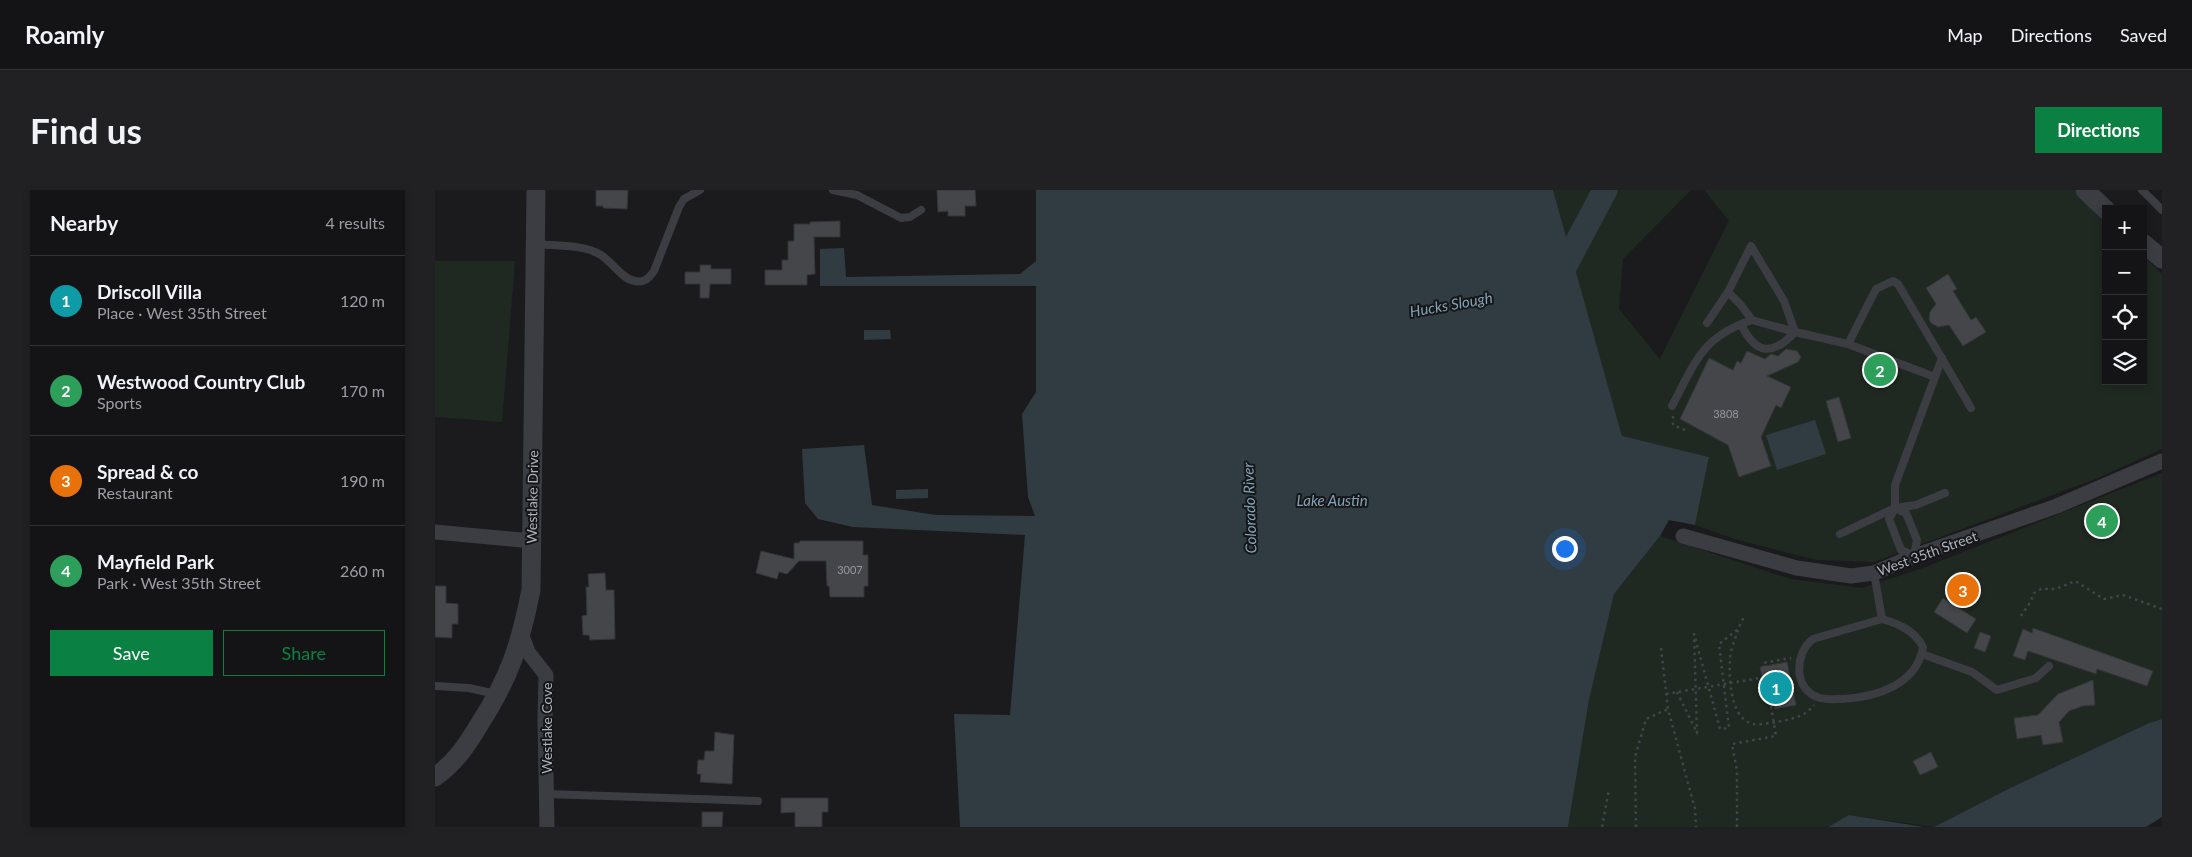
<!DOCTYPE html>
<meta charset="utf-8">
<style>
:root{--surface:#141416;--page:#212123;--text:#f1f3f6;--muted:#9d9ea1;--line:#333335;--accent:#0b8043}
body{margin:0;font-family:Lato,sans-serif;background:var(--page);color:var(--text)}
.controls{position:absolute;right:15px;top:15px;display:grid;overflow:hidden;border-radius:0px;box-shadow:0 2px 8px #0003}
.controls button{width:45px;height:45px;display:grid;place-items:center;padding:0;border:0;border-bottom:1px solid var(--line);background:var(--surface);color:var(--text);font:25px sans-serif}
.you{position:absolute;left:1129px;top:358px;width:18px;height:18px;margin:-12px;border:4px solid #fff;border-radius:50%;background:#1a73e8;box-shadow:0 0 0 8px #1a73e833}
.badge{display:grid;place-items:center;width:32px;height:32px;border-radius:50%;background:var(--accent);color:#fff;font-size:16px;font-weight:700}
.pin{position:absolute;translate:-50% -50%;border:2px solid #fff;box-shadow:0 1px 5px #0006}
.list{margin:0;padding:0;list-style:none}
h2{display:flex;justify-content:space-between;align-items:center;height:65px;margin:0;padding:0 20px;font-size:21px}
h2 small{font-size:16px;font-weight:400;color:var(--muted)}
.list li{display:grid;grid-template-columns:32px 1fr auto;gap:15px;align-items:center;box-sizing:border-box;height:90px;padding:0 20px;border-top:1px solid var(--line)}
.list b{display:block;font-size:19px;white-space:nowrap}
.list p{margin:0;font-size:16px;white-space:nowrap;color:var(--muted)}
.list em{font-size:16px;font-style:normal;color:var(--muted)}
.actions{display:flex;gap:10px;padding:15px 20px}
.actions a{flex:1;padding:11px 0;border:1px solid var(--accent);border-radius:0px;text-align:center;font-size:18px;color:var(--accent)}
.actions .main{background:var(--accent);color:#fff}
.icon{flex:none;width:28px;height:28px;fill:none;stroke:currentColor;stroke-width:2;stroke-linecap:round;stroke-linejoin:round}
.map{position:relative;flex:none;width:1727px;height:637px;overflow:hidden;border-radius:0px}
header{display:flex;align-items:center;gap:30px;box-sizing:border-box;height:70px;padding:0 25px;background:var(--surface);border-bottom:1px solid var(--line)}
header strong{font-size:24px}
nav{display:flex;gap:28px;margin-inline-start:auto;font-size:18px}
.intro{display:flex;align-items:center;justify-content:space-between;box-sizing:border-box;height:120px;padding:0 30px}
h1{margin:0;font-size:35px}
.button{padding:12px 22px;border-radius:0px;background:var(--accent);color:#fff;font-size:18px;font-weight:700}
main{display:flex;gap:30px;padding:0 30px}
aside{flex:1;background:var(--surface);border-radius:0px;box-shadow:0 2px 8px #0003}
.map>svg:first-child{display:block}
.green{fill:#202921}
.water{fill:#303b42}
.lines{fill:none;stroke-linecap:round;stroke-linejoin:round}
.river{stroke:#303b42;stroke-width:25}
.building{fill:#45464a;stroke:#353539}
.path{stroke:#424449;stroke-width:2.5;stroke-dasharray:2.5 4;stroke-linecap:butt}
.service{stroke:#3c3d42;stroke-width:8}
.minor{stroke:#3c3d42;stroke-width:15}
.tertiary{stroke:#3c3d42;stroke-width:19}
.labels{text-anchor:middle;dominant-baseline:central;stroke-width:4;stroke-linejoin:round;paint-order:stroke}
.number-label{font-size:11px;fill:#9398a0}
.street-label{font-size:14px;fill:#adb3bd;stroke:#161618}
.water-label{font-size:15px;font-style:italic;fill:#84a3b8;stroke:#161618}
</style>
<header>
<strong>Roamly</strong>
<nav><a>Map</a><a>Directions</a><a>Saved</a></nav>
</header>
<div class="intro"><h1>Find us</h1><a class="button">Directions</a></div>
<main>
<aside>
<h2>Nearby<small>4 results</small></h2>
<ul class="list">
<li><span class="badge" style="background:#0f9aa8">1</span><div><b>Driscoll Villa</b><p>Place · West 35th Street</p></div><em>120 m</em></li>
<li><span class="badge" style="background:#2e9e5b">2</span><div><b>Westwood Country Club</b><p>Sports</p></div><em>170 m</em></li>
<li><span class="badge" style="background:#e8710a">3</span><div><b>Spread &amp; co</b><p>Restaurant</p></div><em>190 m</em></li>
<li><span class="badge" style="background:#2e9e5b">4</span><div><b>Mayfield Park</b><p>Park · West 35th Street</p></div><em>260 m</em></li>
</ul>
<div class="actions"><a class="main">Save</a><a>Share</a></div>
</aside>
<div class="map">
<svg width="1727" height="637" viewBox="0 0 1727 637">
<rect width="100%" height="100%" fill="#1b1b1d"/>
<path class="green" d="M1118,0H1256L1188,69L1184,119L1225,169L1294,31L1269,0H1639L1671,30V191H1708V66L1727,84V259L1663,288L1439,372L1381,370L1300,349L1260,335L1274,267L1187,247Z
M0,71H80L67,232L0,227Z
M1727,283V529L1714,533L1575,598L1499,637L1414,625L1393,637H1133L1154,510L1179,404L1225,346L1356,389L1427,398L1488,378Z"/>
<path class="water" d="M601,0H1118L1187,246L1274,267L1260,335L1234,330L1225,346L1179,404L1154,510L1133,637H525L519,524L575,525L590,345L418,337L383,329L370,313L367,259L429,255L437,315L501,325L600,326L593,307L587,224L601,202V96H385V59L409,58L411,87L585,84L601,71Z
M429,140H455L456,149L429,150Z
M1380,230L1391,264L1342,280L1331,245Z
M493,299V308L461,309V300Z
M1727,529V627L1711,637H1499L1575,598L1714,533Z
M1414,625L1489,637H1393Z"/>
<g class="lines">
<path class="river" d="M1117,92L1125,85L1170,0"/>
</g>
<path class="building" d="M161,0H193L192,19L168,18V16H161Z
M502,0H540L541,16H530V26H513V21L503,22Z
M405,31V47H379L380,84L372,85V95H330V80H347V70H353V51H359V34H375V32Z
M265,75H276V79H296V94H275L274,108H265V94H250V82H265Z
M1513,84L1522,99L1518,101L1536,130L1541,127L1551,142L1528,156L1514,135L1503,137L1496,133L1494,129L1495,122L1501,114L1491,98Z
M1351,159L1362,161L1366,167L1363,172L1332,186L1356,197L1346,218L1341,215L1326,247L1336,276L1304,287L1293,255L1245,229L1274,168L1298,180L1302,171L1306,173L1312,161L1330,169L1336,164L1343,166Z
M1404,207L1416,248L1403,252L1391,211Z
M365,351H428V365H433V396H429V407H395L394,396H392L391,371H364L352,384L344,382L342,389L321,383L326,361L359,369V353H364Z
M170,383L171,400H179L180,449L155,450L154,445H148L147,426L152,425L151,397H154L153,384Z
M0,396H11V413L23,414V434H17V448L0,447Z
M1508,408L1541,429L1532,443L1499,422Z
M1598,438L1718,481L1712,496L1662,479L1661,484L1593,461L1590,470L1578,466L1588,439L1597,443Z
M1545,442L1556,446L1550,462L1539,458Z
M1352,472L1361,515L1340,519L1336,502L1330,503L1325,477Z
M1658,490L1660,515L1648,516L1634,521L1624,532L1628,552L1608,555L1606,545L1582,549L1579,528L1603,525L1623,504Z
M280,542L299,545L297,594L265,592L266,584H262L263,570H269L270,561H279Z
M1496,562L1503,577L1485,585L1478,571Z
M346,608H393V622H387V637H360V622L346,623Z
M267,622H288L287,637H267Z"/>
<g class="lines">
<path class="path" d="M1238,226V235L1250,240
M1586,426L1596,411L1599,403L1606,399H1621L1640,391L1669,409L1688,405L1727,419
M1303,440C1300,450 1295,460 1295,470C1294,488 1295,525 1315,533C1322,536 1334,533 1342,532C1356,529 1370,527 1379,515
M1226,458L1233,519L1260,619L1261,637
M1242,502L1262,543L1259,444L1285,539L1294,538L1284,454L1303,439L1310,425
M1231,504L1331,487L1328,473L1356,468
M1167,637L1174,599
M1201,637L1200,567L1211,529L1233,519
M1302,637V581L1297,554L1341,546L1331,487"/>
<path class="service" d="M398,0L422,5L466,28L475,27L486,20
M1707,0L1727,20
M100,54C121,56 148,54 166,65C177,72 188,90 200,91C210,93 214,88 219,81L244,17L249,9L265,0
M1272,133L1293,102
M1306,134C1320,164 1337,167 1360,142L1317,130
M1413,154L1500,187
M1237,216C1260,173 1266,147 1317,130L1306,115L1293,102L1316,56L1349,111L1360,142L1413,154L1441,99L1458,91L1463,94L1536,218
M1460,318V295L1507,168
M1460,318L1471,323L1482,350L1479,366L1466,360L1454,329Z
M1405,344L1460,318L1481,315L1510,303
M1439,383L1447,429L1378,449C1359,463 1358,501 1385,508C1392,510 1401,509 1408,509C1441,507 1482,495 1488,457C1479,440 1464,434 1447,429
M1487,464L1537,482L1562,500L1601,488L1614,476
M0,496L34,498L61,504
M111,604L323,611"/>
<path class="minor" d="M0,342L97,351
M1248,346L1362,378L1416,386L1439,383L1479,366L1622,316L1727,271
M87,446L93,462L111,485L110,530L112,637"/>
<path class="tertiary" d="M1650,0L1671,20
M1708,53L1727,69
M0,587C20,573 32,555 44,535C75,487 85,455 96,400L101,0"/>
</g>
<g class="labels">
<g class="number-label">
<text x="1291" y="223">3808</text>
<text x="415" y="379">3007</text>
</g>
<g class="street-label">
<text transform="translate(97 307) rotate(-89)">Westlake Drive</text>
<text transform="translate(1492 363) rotate(-20)">West 35th Street</text>
<text transform="translate(111 538) rotate(-90)">Westlake Cove</text>
</g>
<g class="water-label">
<text transform="translate(1016 114) rotate(-10)">Hucks Slough</text>
<text x="897" y="310">Lake Austin</text>
<text transform="translate(814 318) rotate(-92)">Colorado River</text>
</g>
</g>
</svg>
<div class="controls">
<button>+</button>
<button>−</button>
<button><svg class="icon" aria-label="locate" viewBox="0 0 24 24"><circle cx="12" cy="12" r="6"/><path d="M12 2v4M12 18v4M2 12h4M18 12h4"/></svg></button>
<button><svg class="icon" aria-label="layers" viewBox="0 0 24 24"><path d="M12 4l9 5-9 5-9-5zM3 14l9 5 9-5"/></svg></button>
</div>
<div class="you"></div>
<div class="pin badge" style="left:1341px;top:498px;background:#0f9aa8">1</div>
<div class="pin badge" style="left:1445px;top:180px;background:#2e9e5b">2</div>
<div class="pin badge" style="left:1528px;top:400px;background:#e8710a">3</div>
<div class="pin badge" style="left:1667px;top:331px;background:#2e9e5b">4</div>
</div>
</main>
